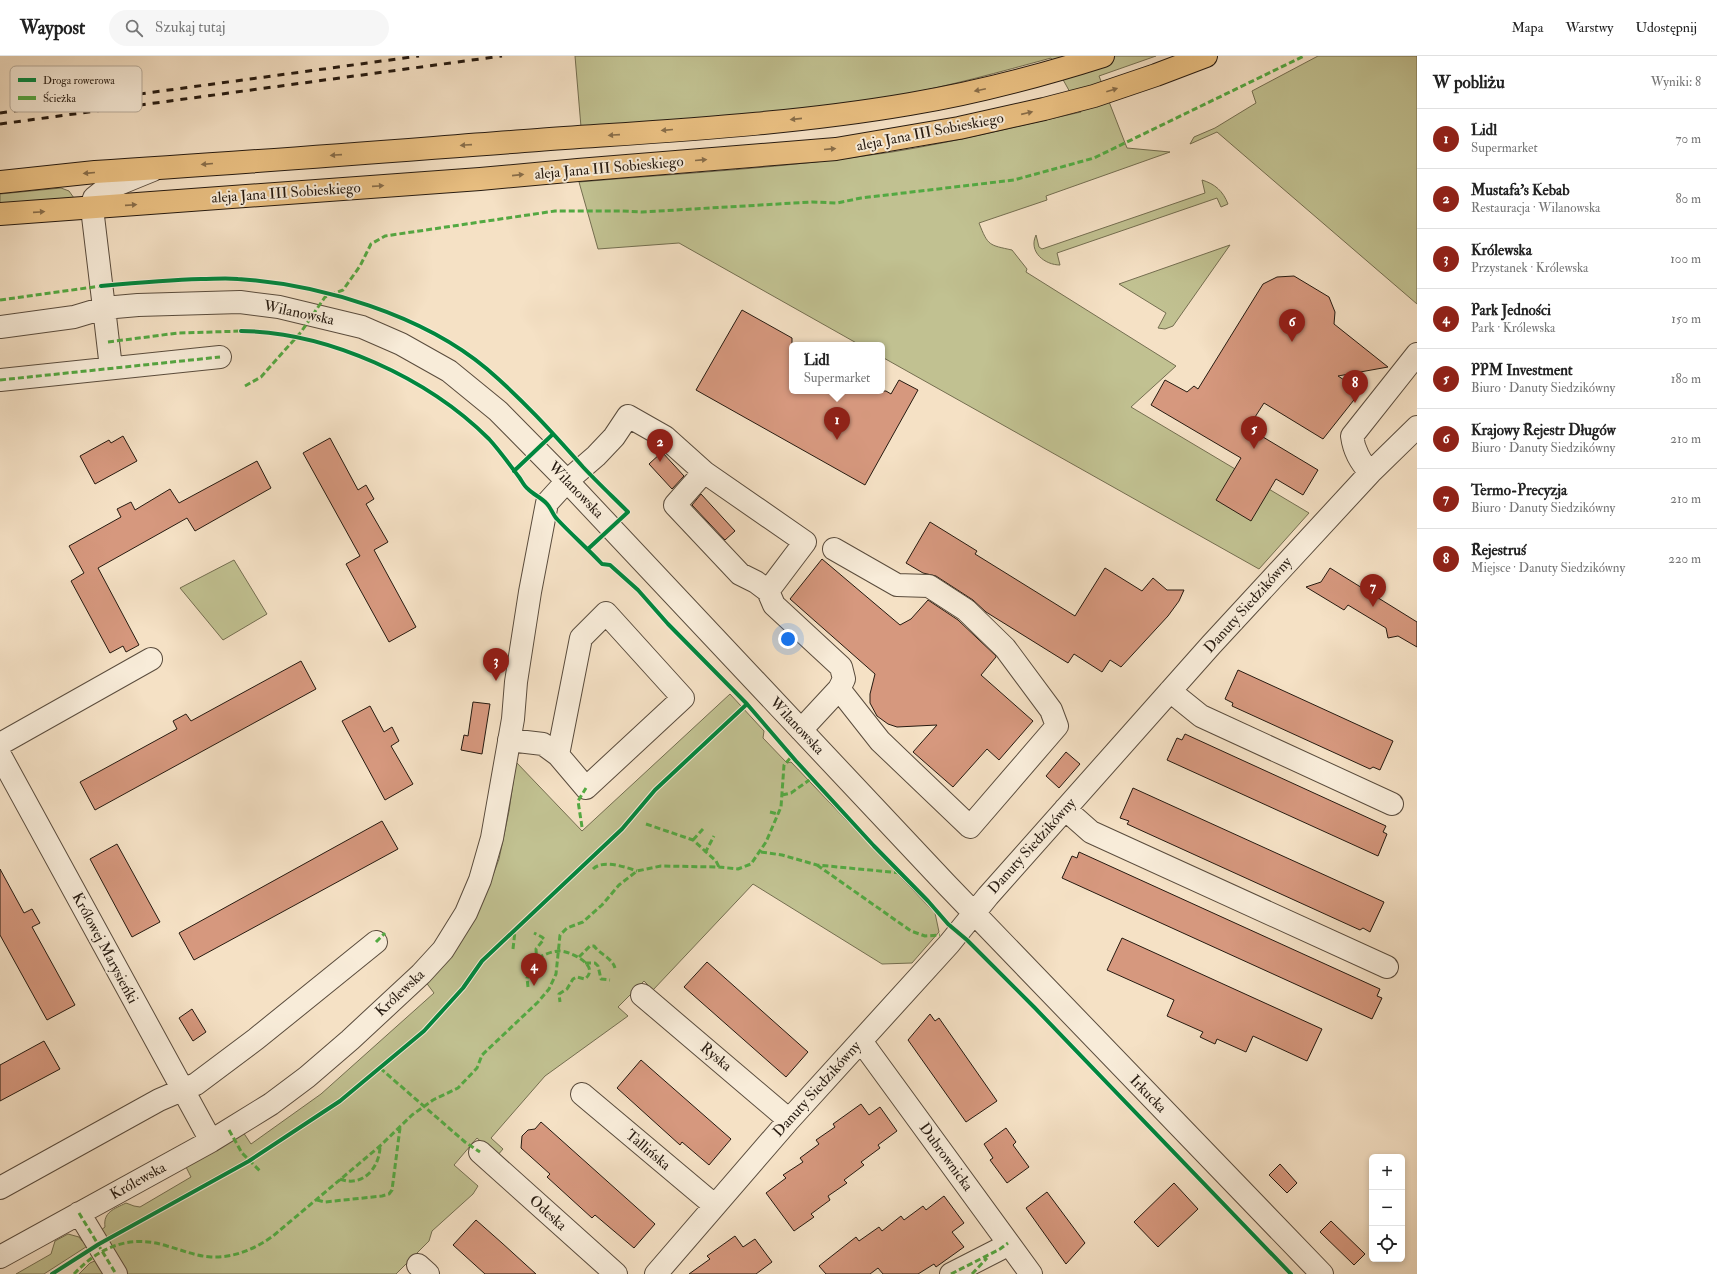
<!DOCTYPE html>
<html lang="pl">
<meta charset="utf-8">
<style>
:root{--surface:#fff;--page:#f6f6f6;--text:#222;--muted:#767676;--line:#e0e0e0;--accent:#8f2418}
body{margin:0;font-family:"IM FELL Double Pica",serif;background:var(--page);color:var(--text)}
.controls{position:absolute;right:12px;bottom:12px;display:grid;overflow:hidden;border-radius:6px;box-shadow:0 2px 6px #0003}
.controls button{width:36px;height:36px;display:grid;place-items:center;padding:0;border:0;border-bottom:1px solid var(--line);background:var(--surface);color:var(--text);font:20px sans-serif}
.you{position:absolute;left:788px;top:583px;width:14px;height:14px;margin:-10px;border:3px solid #fff;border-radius:50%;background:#1a73e8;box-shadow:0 0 0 6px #1a73e833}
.badge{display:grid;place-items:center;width:26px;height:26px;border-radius:50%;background:var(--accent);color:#fff;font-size:13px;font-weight:700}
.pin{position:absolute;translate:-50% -33px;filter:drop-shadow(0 1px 2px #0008)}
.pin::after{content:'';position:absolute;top:21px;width:14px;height:12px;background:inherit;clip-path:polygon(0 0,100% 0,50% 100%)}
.popup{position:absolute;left:789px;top:286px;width:96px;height:52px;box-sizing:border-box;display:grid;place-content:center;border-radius:6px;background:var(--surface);filter:drop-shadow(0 1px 3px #0005);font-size:13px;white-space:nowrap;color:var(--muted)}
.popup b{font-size:15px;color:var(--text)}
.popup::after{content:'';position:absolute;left:50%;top:100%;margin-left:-8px;border:8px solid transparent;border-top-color:var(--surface)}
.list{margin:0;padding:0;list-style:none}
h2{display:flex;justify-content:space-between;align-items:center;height:52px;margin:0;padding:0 16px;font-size:17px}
h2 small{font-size:13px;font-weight:400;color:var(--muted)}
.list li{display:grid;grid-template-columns:26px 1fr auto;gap:12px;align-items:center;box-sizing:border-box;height:60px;padding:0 16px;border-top:1px solid var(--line)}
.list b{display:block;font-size:15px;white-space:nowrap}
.list p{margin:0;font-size:13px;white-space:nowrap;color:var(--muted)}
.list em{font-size:13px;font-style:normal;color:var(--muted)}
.icon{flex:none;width:22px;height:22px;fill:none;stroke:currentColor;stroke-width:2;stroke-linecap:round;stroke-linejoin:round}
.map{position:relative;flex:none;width:1417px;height:1218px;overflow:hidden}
header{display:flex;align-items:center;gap:24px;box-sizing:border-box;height:56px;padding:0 20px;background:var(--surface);border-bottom:1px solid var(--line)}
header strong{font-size:19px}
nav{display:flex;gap:22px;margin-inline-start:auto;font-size:14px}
.search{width:280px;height:36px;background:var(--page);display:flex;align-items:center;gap:10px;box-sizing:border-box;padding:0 14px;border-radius:22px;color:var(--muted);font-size:15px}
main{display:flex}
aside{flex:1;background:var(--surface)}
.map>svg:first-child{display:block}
.green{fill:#c1c191;stroke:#746e50}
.building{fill:#d6987e;stroke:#261a10}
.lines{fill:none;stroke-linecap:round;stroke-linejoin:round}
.minor-casing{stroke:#5a4c3d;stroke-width:24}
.major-casing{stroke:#261a10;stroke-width:24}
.minor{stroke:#f8ecd9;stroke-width:22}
.major{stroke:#eac082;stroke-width:22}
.rail{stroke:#261a10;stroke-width:3;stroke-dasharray:7 7;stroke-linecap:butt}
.quiet{stroke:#53a942;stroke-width:3;stroke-dasharray:6 3;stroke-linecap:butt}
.cycleway-casing{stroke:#f8ecd9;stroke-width:6}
.cycleway{stroke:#00873e;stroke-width:4}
.oneway{fill:#886d49}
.labels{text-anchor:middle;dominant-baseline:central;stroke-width:4;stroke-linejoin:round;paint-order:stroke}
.street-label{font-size:15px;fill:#261a10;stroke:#f8ecd9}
.key{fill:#f8ecd9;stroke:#b9ad9d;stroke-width:1}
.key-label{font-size:11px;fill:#261a10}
</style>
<header>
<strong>Waypost</strong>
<div class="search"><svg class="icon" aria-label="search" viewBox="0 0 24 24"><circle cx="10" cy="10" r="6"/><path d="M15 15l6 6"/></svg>Szukaj tutaj</div>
<nav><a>Mapa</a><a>Warstwy</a><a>Udostępnij</a></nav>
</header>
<main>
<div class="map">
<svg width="1417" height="1218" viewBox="0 0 1417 1218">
<rect width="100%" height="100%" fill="#f5e1c5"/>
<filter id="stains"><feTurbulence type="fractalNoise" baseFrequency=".005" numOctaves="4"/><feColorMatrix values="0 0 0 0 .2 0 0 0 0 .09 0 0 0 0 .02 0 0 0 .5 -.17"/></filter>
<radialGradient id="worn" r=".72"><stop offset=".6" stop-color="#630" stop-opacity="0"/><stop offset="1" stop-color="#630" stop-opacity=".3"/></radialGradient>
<path class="green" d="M575,0H1156L1099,20L1127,92L1170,96L1046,140L1047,144L979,167C988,190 989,189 1012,194L1027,213L1026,216L1176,310L1131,351L1309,457L1259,513L882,301V289H860L679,187L598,193L579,126C683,117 788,112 892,96C955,86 1018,70 1081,56L1051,2C1000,16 949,30 896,40C792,59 685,62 581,71Z
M1318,0H1417V248L1217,76L1190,88L1194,81L1215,72L1256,47L1252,35Z
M1202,124C1215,128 1223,135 1228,148L1221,151L1217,142L1057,197L1060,209C1045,209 1028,196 1036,179L1039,191L1042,193L1205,137Z
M61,132L69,135L74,142L0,149V138Z
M1230,189L1173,270L1165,273L1158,272L1166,257L1119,228Z
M234,504L267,558L223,584L180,532Z
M730,638L764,675L763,682L787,707L791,706L935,857L939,876L912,907L882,908L753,828L653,934L644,925L618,951L628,960L545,1020L491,1082L503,1093L497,1100L477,1082L454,1109L478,1130L473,1138L432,1175L429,1185L396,1218H125L101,1174L105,1171C103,1156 114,1153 126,1147L134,1150L140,1151L191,1121L185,1109L243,1076L251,1088L321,1038L434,937L425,925L484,843L499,803L509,755L516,706L582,775Z
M68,1178L79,1181L82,1185L85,1183L89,1189L44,1218H16L51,1198L55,1185Z
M97,1204L105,1218H79L90,1207Z"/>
<path class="building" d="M1294,220L1329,241L1335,256L1334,268L1388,311L1338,320L1361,335L1323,383L1264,347L1248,372L1318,414L1303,439L1276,423L1251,465L1216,444L1241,402L1151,349L1165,324L1187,336L1194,330L1198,333L1263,228L1277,221Z
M742,254L792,282V335H886L891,338L899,324L918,334L865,429L696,334Z
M123,380L137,405L95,428L80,400L109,384L111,387Z
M330,382L358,434L366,429L374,443L366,448L388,486L374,494L416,571L389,586L346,508L360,500L303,397Z
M662,396L684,420L672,433L649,408Z
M257,405L271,432L195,475L187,462L98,512L139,589L126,596L123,590L110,597L71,525L84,517L69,490L121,461L117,453L131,446L135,454L170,433L179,447Z
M701,438L735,475L725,484L692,449Z
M930,466L977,495L975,498L1075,560L1105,512L1142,535L1153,522L1167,534H1184L1179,545L1168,560L1121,611L1110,604L1102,616L1074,598L1068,607L986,556L973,544L936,520L923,517L906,507Z
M822,503L900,569L911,563L928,544L958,564L996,600V601L981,619L1033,665L999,704L987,693L953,731L913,696L937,669L897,671L888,668L877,660L870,647V638L875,618L790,543Z
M1330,512L1417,566V591L1398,580L1388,582L1386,572L1348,549L1344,554L1306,531L1321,526Z
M301,605L316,633L95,754L80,726L177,673L173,665L186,658L191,665Z
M1238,614L1393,685L1380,714L1373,711L1370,713L1232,650L1233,647L1225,643Z
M473,646L490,648L482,698L461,694L464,679L468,680Z
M370,650L384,676L392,671L399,685L391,690L413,728L385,744L342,665Z
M1185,678L1386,770L1383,776L1387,778L1378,800L1167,704L1177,682L1182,684Z
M1066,696L1080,708L1059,732L1046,720Z
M1133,732L1384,846L1370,876L1363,872L1360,874L1127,768L1129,765L1120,762Z
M382,765L398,793L194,904L179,877Z
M117,788L160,866L132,881L90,803Z
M1079,796L1380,933L1377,940L1382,942L1372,963L1062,822L1072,800L1077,802Z
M0,813L24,857L32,853L40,867L32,871L75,949L47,964L0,879Z
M1122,882L1322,973L1307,1005L1253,980L1246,996L1217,983L1215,988L1200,981L1203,976L1167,960L1174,944L1107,914Z
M707,906L808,996L786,1021L684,931Z
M192,953L206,976L193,985L179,962Z
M930,958L935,965L939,962L997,1045L966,1066L908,984Z
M44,985L60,1013L0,1045V1009Z
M641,1004L731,1083L709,1109L682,1086L680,1089L617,1032Z
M861,1048L869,1059L880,1051L897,1075L878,1089L880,1092L861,1106L864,1109L844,1124L847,1127L828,1140L830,1144L811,1158L814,1161L794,1175L766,1137L786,1122L783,1119L803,1106L800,1102L819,1088L816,1084L835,1071L833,1068Z
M541,1066L655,1168L634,1192L595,1159L592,1162L547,1121L550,1118L521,1092L522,1080L528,1074L535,1073Z
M1006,1072L1016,1086L1013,1089L1029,1111L1007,1127L990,1104L993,1102L984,1088Z
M1280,1108L1297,1127L1287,1137L1269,1119Z
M1174,1127L1198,1153L1158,1191L1134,1166Z
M1047,1136L1085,1187L1066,1208L1026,1152Z
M944,1140L964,1167L952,1176L964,1191L936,1211L934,1208L918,1218H883L878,1212L870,1218H826L819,1210L856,1181L859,1185L879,1171L882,1175L901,1160L904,1164L923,1150L926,1154Z
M476,1164L502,1187L536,1218H485L453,1189Z
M1331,1165L1365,1198L1354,1209L1320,1176Z
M735,1180L743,1191L755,1183L772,1206L756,1218H689L710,1203L707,1200Z"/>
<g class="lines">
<g class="minor-casing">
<path id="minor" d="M153,114L104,134L94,142L92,152L104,252L138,249L240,246L279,251L362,271L401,288L449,315L498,355L567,425L946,828L1322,1218
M0,271L74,261L104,252L111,312
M0,324L220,301
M1370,417C1360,405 1354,395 1352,380L1417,298
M834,493L897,529L929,530L966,554L1005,592L1051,654L1057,670L970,771L880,685L839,633
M768,535L756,526L740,518L675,449L704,416L805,486L768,535L774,549L841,611L844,623L839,633L801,674
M1170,635L1201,660L1392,748
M509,684L543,688L558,699L581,582L606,557L683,642L586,732L558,699
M0,688L151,603
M0,699L211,1085
M1065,753L1091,776L1387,911
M642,939L789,1064
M861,985L1031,1218
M582,1038L714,1149
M480,1096L616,1218
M0,1132L159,1044L196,1028L256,983L376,886
M79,1157L116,1218
M0,1201L211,1085L271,1048L307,1021L350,984L421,918L443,894L466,857L480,824L492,782L513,663L516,626L530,536L547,447L567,425L596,400L614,381L628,360L665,381L704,416
M418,1209L428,1218
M656,1218L789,1064L949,888L988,840L1211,589L1370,417L1417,371
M951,1218L1000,1193L1008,1187"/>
</g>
<g class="major-casing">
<path id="major" d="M0,126L95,116C243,107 391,95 538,84C662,75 788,69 910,48C976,37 1040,20 1103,0
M0,158L480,123L578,114L836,93L959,72L1044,53L1094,40L1156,19L1206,0"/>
</g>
<use href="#minor" class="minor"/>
<use href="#major" class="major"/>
<path class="rail" d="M0,57L419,0
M0,68L502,0"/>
<path class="quiet" d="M0,244L101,230
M108,286L178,277L243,275
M0,324L220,301
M245,330L261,321L301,276L325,241L343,234L360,210L371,188L385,180L555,155H622L642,156L812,146L837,147L861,142L1014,124L1094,102L1304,0
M782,739L791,737L812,722
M770,756L778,758
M646,768L693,784L716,805L719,811
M582,771L578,745L586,732
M693,784L703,773
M761,796L782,799L817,809L901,817
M705,797L714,780
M817,809L911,875L925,880L940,879
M593,813C603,803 625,811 637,815
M376,886L385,877
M513,893L515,875
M579,901L590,890H594C600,898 612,902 615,912
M538,902C544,899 552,895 559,895C571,895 601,910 585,923L577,921L573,923L567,933L559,938L560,946
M585,907H595L598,910L601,923L610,924
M528,931L527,922C538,907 537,913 536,893L544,883L542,881L534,877
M380,1012L465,1086L480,1096
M229,1074L242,1097L261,1116
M340,1123C363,1132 380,1111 380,1090
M317,1144L325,1146L382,1140L389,1138L392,1134L400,1072
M79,1157L116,1218
M74,1218C99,1191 130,1178 167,1190C182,1194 195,1200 211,1201C234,1202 255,1193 273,1180L380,1090L412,1059L433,1044L458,1032L477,1012L482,999L538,946L549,933L556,918L560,879L567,872L583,866L602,849L619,829L637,815L661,810L719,811L738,813L751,808L766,786L781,751L784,709L792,700
M951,1218L1000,1193L1008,1187
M972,1218L987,1202"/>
<g class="cycleway-casing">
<path id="cycleway" d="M101,230C134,227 168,224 201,223C213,223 226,222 238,223C320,228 423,259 487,313C522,343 552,376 583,411C597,426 613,441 628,456L588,493
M241,275C328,276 428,322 489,383C500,395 509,408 519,421C522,425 524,430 528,433C534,439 542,442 547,448C551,452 553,459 557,463C571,478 588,493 602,508L610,509L638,534L668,568L747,648L796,705L874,790L928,845L948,868L967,884L1034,951L1291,1218
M514,415L553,378
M52,1218L99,1188L249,1105L340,1045L424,975L463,932L482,905L622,773L655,734L747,648"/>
</g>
<use href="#cycleway" class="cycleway"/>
</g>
<defs><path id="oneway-solid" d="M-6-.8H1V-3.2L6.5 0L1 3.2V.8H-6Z"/></defs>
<g class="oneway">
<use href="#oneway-solid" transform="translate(980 34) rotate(168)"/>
<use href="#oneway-solid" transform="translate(1112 34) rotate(-18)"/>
<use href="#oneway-solid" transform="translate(1027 57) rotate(-13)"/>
<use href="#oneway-solid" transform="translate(796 63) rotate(174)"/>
<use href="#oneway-solid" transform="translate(667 74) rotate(175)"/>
<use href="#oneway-solid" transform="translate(614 79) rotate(176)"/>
<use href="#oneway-solid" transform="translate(466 89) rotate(176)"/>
<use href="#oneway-solid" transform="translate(830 93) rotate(-5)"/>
<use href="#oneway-solid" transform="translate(336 99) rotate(176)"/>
<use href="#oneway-solid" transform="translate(701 104) rotate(-5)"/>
<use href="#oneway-solid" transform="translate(207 108) rotate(175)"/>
<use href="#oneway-solid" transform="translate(89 117) rotate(175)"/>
<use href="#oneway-solid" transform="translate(518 119) rotate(-6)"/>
<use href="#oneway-solid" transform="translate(378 130) rotate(-4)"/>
<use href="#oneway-solid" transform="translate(131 149) rotate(-4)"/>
<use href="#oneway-solid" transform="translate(39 156) rotate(-4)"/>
</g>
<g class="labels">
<g class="street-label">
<text transform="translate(930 76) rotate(-11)">aleja Jana III Sobieskiego</text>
<text transform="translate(609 112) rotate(-5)">aleja Jana III Sobieskiego</text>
<text transform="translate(286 137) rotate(-4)">aleja Jana III Sobieskiego</text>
<text transform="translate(299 257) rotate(12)">Wilanowska</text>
<text transform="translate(576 434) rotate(46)">Wilanowska</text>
<text transform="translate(1248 549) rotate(-48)">Danuty Siedzikówny</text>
<text transform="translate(797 670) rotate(47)">Wilanowska</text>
<text transform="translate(1032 790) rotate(-48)">Danuty Siedzikówny</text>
<text transform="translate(105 892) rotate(62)">Królowej Marysieńki</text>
<text transform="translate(400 937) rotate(-43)">Królewska</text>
<text transform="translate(716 1001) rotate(40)">Ryska</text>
<text transform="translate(817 1033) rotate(-48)">Danuty Siedzikówny</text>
<text transform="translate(1148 1038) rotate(46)">Irkucka</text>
<text transform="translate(648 1094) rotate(40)">Tallińska</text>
<text transform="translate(946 1101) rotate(54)">Dubrownicka</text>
<text transform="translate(138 1125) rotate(-29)">Królewska</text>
<text transform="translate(548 1157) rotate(42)">Odeska</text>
</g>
</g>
<rect x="10" y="10" width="132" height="46" rx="6" class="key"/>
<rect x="18" y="22" width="18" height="4" fill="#00873e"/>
<rect x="18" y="40" width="18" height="4" fill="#53a942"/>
<g class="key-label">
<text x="43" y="28">Droga rowerowa</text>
<text x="43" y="46">Ścieżka</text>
</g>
<rect width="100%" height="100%" filter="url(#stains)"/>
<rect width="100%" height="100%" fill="url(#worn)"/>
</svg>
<div class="controls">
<button>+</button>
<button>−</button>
<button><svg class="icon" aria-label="locate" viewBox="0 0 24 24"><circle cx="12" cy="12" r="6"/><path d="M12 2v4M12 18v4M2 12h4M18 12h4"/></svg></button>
</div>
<div class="you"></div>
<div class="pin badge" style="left:837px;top:384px">1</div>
<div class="popup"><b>Lidl</b>Supermarket</div>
<div class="pin badge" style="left:660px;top:406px">2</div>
<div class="pin badge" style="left:496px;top:625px">3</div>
<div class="pin badge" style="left:534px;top:930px">4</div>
<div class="pin badge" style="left:1254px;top:393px">5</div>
<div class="pin badge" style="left:1292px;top:286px">6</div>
<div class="pin badge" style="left:1373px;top:551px">7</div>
<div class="pin badge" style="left:1355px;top:347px">8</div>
</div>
<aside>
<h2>W pobliżu<small>Wyniki: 8</small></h2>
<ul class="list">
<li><span class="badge">1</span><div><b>Lidl</b><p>Supermarket</p></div><em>70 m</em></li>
<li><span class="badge">2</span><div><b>Mustafa's Kebab</b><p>Restauracja · Wilanowska</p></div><em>80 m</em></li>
<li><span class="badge">3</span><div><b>Królewska</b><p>Przystanek · Królewska</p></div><em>100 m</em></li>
<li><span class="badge">4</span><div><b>Park Jedności</b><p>Park · Królewska</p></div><em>150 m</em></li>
<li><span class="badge">5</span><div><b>PPM Investment</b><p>Biuro · Danuty Siedzikówny</p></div><em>180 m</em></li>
<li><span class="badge">6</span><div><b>Krajowy Rejestr Długów</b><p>Biuro · Danuty Siedzikówny</p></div><em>210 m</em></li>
<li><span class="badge">7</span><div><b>Termo-Precyzja</b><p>Biuro · Danuty Siedzikówny</p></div><em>210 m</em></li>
<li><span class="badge">8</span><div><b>Rejestruś</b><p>Miejsce · Danuty Siedzikówny</p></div><em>220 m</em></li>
</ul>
</aside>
</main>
